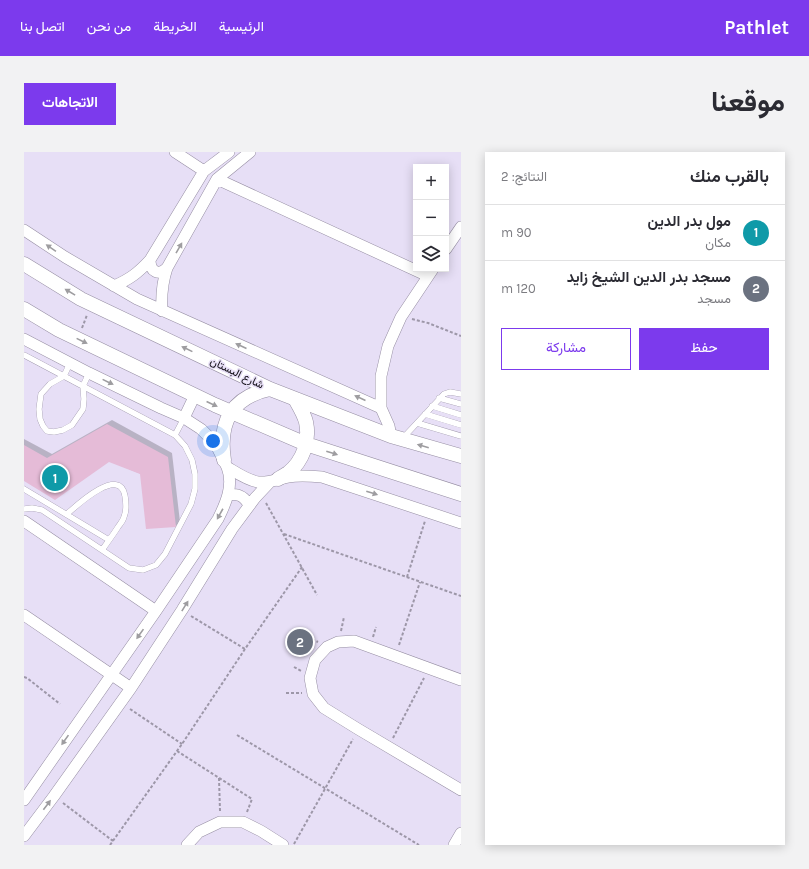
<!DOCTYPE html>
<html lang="ar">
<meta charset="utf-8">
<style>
:root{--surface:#fff;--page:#f2f2f3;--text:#2b2b33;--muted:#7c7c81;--line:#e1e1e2;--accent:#7c3aed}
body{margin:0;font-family:Karla,Vazirmatn,sans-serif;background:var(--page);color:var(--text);direction:rtl}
.controls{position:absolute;right:12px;top:12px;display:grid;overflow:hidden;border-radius:0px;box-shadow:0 2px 10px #0003}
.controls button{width:36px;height:36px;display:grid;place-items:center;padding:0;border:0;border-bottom:1px solid var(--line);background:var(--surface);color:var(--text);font:20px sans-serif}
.you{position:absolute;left:189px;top:289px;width:14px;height:14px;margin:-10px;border:3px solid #fff;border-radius:50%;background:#1a73e8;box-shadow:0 0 0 6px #1a73e833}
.badge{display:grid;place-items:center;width:26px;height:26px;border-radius:50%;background:var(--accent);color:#fff;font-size:13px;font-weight:700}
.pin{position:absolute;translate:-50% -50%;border:2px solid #fff;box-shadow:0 1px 4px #0006}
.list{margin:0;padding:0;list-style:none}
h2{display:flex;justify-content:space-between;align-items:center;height:52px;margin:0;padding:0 16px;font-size:17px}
h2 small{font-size:13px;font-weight:400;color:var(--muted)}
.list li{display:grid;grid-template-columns:26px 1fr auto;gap:12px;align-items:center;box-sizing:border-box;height:56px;padding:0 16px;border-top:1px solid var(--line)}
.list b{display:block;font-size:15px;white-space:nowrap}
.list p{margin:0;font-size:13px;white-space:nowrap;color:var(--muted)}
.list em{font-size:13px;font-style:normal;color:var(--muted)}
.actions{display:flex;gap:8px;padding:12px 16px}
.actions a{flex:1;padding:9px 0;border:1px solid var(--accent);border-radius:0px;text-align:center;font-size:14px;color:var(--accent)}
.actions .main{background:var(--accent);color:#fff}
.icon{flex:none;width:22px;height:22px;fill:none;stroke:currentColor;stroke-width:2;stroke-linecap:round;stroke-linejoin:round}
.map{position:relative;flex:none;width:437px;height:693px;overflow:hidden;direction:ltr;border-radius:0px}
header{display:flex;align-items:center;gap:24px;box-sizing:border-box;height:56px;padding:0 20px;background:var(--accent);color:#fff}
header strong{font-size:19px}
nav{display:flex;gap:22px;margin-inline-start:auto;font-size:14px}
.intro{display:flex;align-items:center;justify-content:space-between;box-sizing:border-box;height:96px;padding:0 24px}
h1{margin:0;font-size:28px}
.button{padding:10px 18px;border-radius:0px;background:var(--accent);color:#fff;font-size:14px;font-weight:700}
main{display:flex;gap:24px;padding:0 24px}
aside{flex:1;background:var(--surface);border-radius:0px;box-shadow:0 2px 10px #0003}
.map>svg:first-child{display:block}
.shadow{fill:#0003}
.building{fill:#e5bbd7}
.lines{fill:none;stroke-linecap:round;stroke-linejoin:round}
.service-casing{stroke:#968ea3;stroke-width:6}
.minor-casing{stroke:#968ea3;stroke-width:12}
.tertiary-casing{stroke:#968ea3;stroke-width:15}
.path{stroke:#9d97a8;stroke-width:2;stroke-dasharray:3 2;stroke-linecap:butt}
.service{stroke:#fff;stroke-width:5.5}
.minor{stroke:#fff;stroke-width:11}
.tertiary{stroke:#fff;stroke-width:14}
.oneway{fill:#9e9da0}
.labels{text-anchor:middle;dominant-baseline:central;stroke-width:3;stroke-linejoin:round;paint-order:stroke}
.street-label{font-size:11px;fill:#0d0a11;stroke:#e7dff6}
</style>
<header>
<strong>Pathlet</strong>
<nav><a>الرئيسية</a><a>الخريطة</a><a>من نحن</a><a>اتصل بنا</a></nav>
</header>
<div class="intro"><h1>موقعنا</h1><a class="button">الاتجاهات</a></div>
<main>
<aside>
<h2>بالقرب منك<small>النتائج: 2</small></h2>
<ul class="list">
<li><span class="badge" style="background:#0f9aa8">1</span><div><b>مول بدر الدين</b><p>مكان</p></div><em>90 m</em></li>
<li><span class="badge" style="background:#6b7280">2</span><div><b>مسجد بدر الدين الشيخ زايد</b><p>مسجد</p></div><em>120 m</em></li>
</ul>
<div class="actions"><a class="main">حفظ</a><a>مشاركة</a></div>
</aside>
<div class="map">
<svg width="437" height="693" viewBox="0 0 437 693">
<rect width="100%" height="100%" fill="#e7dff6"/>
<path class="shadow" d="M88,268L148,301L156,370L152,374L117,322L85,309L0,328V287L28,302Z"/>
<path class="building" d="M83,272L144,305L152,375L122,377L116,322L85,310L31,348L0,329V293L23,306Z"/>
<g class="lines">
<g class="service-casing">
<path id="service" d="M0,203L151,283L161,294L168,308L171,322V337L167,352L141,402L132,413L119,418L105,416L18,358L8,356L0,357
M46,211L40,224L26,232L17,242L15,257L16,267L19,274L23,279L30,280L39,278L48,273L59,257L60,247L59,234L65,221
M415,246L437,252
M408,254L437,263
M401,262L437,273
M393,271L437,284
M151,283L160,266
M379,286L420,242L426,240L437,242
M0,337L85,388
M43,362C52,354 96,313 101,344C102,350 103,358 100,365C99,369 96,372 94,375C89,383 83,391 78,398"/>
</g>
<g class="minor-casing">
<path id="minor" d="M151,0L180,19
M193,27L404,124
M0,78L41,105L113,147L357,256L365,274L367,284
M422,97L437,75
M126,108C126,120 135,124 143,116
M90,134C106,127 114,121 126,108L180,19L205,0
M138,159C137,143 138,131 143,116L193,27L226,0
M0,187L65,221L137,256L160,266L177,277L191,291L203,315C210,333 202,351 194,367L132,459L0,648
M357,256V224L364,194L377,165L409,117
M160,266L171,243
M203,315C213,321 223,328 234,330C245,331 254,327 264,325C276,323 287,324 298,325L437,371
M204,343C214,341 220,344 225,353
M0,369L132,459
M0,463L107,536
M437,528L330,489L314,490L303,495L291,508L286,526L289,542L300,556L334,577L437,638
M0,684L30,644L107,536L158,458L208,377L231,346L246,330
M163,693L175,680L196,670H219L237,679L259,693
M430,693L437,681"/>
</g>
<g class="tertiary-casing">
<path id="tertiary" d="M0,112L57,147L246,237L367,284L437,304
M0,157L35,178L191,253L282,292L437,342
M200,308C194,270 208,245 246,237
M254,327C257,325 261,323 264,321C279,309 286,289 282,270C280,262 275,254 271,247"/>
</g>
<path class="path" d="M388,167L404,171L437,184
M58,176L63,163
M242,351L293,443
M260,382L437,444
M383,425L401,369
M167,464L221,497
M317,479L320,465
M349,485L352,475
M288,487L294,490
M375,493L396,430
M270,515L277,519
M0,525L3,526L36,552
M262,541H278
M106,557L158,592
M213,583L395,693
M369,586L400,526
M153,599L228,647L223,660
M195,626L196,659
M39,651L89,689
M270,692L329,587
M86,693L158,592L221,497L278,415"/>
<use href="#service" class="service"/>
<use href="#minor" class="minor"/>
<use href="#tertiary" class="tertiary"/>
</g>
<defs><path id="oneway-solid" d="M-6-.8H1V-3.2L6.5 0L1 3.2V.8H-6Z"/></defs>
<g class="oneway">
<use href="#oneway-solid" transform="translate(27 96) rotate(-146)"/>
<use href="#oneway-solid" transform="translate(155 96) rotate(-60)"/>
<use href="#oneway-solid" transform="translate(46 140) rotate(-149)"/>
<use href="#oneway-solid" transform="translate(58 189) rotate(26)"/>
<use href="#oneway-solid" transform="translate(217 194) rotate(-156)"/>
<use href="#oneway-solid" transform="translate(163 197) rotate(-154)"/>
<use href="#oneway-solid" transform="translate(84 230) rotate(26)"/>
<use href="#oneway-solid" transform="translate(336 246) rotate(-156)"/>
<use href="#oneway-solid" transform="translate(188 252) rotate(25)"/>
<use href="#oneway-solid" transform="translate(399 294) rotate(-164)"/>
<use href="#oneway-solid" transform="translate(308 301) rotate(18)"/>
<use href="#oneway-solid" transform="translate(348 341) rotate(18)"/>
<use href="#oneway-solid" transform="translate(196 362) rotate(119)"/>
<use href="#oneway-solid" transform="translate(161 454) rotate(-58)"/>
<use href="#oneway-solid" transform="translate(116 482) rotate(125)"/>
<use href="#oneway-solid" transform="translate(41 588) rotate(125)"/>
<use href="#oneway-solid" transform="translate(23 653) rotate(-53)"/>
</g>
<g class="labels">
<g class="street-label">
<text transform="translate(213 221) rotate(26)">شارع البستان</text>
</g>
</g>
</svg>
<div class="controls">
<button>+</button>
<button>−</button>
<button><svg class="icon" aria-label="layers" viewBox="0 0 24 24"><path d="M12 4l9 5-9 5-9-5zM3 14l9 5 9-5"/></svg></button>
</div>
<div class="you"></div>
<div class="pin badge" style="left:31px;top:326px;background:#0f9aa8">1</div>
<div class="pin badge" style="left:276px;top:490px;background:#6b7280">2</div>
</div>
</main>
